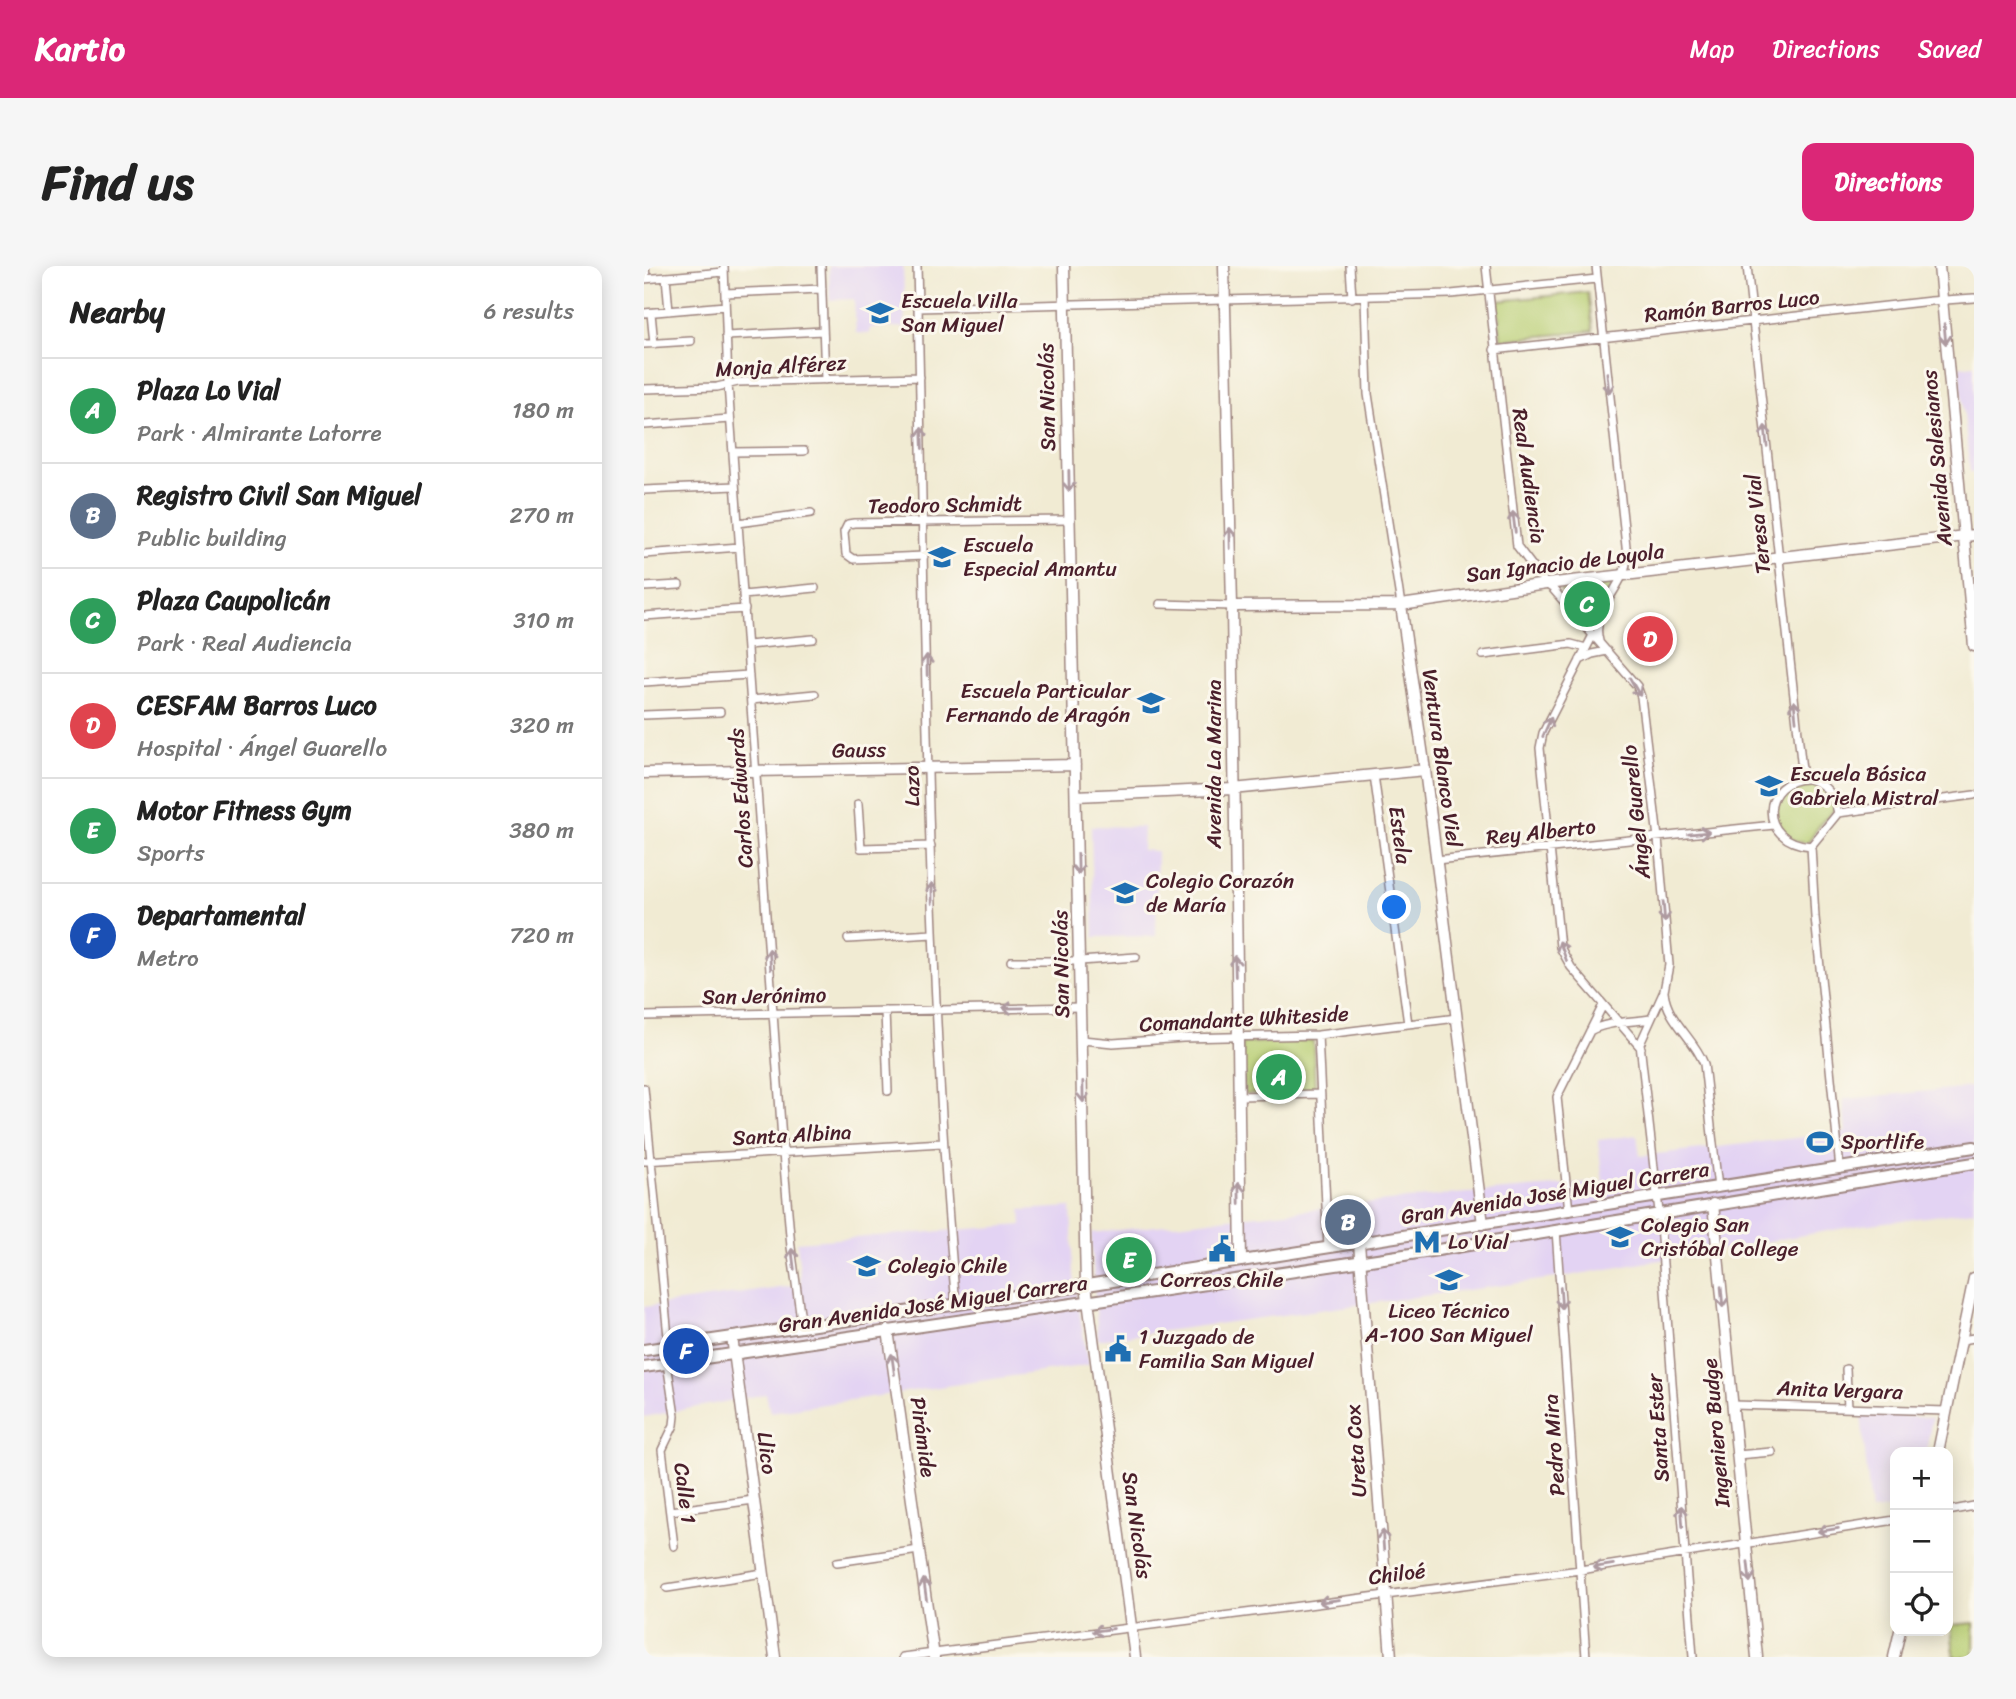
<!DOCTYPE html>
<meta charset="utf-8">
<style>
:root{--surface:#fff;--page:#f6f6f6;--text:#222;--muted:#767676;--line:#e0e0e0;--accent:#db2777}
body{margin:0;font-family:Sriracha,sans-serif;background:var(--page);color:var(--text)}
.controls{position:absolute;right:21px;bottom:21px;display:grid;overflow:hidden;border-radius:14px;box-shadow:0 4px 18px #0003}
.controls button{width:63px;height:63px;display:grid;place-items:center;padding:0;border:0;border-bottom:2px solid var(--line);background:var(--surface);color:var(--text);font:35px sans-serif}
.you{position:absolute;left:751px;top:642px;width:24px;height:24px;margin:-18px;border:5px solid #fff;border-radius:50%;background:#1a73e8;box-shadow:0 0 0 10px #1a73e833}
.badge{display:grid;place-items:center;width:46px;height:46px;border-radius:50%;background:var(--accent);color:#fff;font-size:23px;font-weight:700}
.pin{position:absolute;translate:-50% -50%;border:4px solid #fff;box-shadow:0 2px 7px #0006}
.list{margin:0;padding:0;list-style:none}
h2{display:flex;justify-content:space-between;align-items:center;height:91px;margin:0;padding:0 28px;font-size:30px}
h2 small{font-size:23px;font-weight:400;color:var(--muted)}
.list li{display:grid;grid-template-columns:46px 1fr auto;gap:21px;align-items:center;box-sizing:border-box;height:105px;padding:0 28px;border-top:2px solid var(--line)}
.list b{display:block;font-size:26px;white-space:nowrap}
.list p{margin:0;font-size:23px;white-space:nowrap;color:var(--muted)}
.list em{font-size:23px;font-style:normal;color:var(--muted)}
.icon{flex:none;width:38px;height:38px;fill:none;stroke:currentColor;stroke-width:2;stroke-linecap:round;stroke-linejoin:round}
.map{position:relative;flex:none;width:1330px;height:1391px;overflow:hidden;border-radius:14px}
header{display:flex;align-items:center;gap:42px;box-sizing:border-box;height:98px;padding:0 35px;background:var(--accent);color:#fff}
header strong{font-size:33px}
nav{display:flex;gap:38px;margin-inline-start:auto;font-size:24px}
.intro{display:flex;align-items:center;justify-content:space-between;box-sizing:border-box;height:168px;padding:0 42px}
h1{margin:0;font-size:49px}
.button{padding:18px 32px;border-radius:14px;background:var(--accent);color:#fff;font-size:24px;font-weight:700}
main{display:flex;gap:42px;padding:0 42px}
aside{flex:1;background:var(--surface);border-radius:14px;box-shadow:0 4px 18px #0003}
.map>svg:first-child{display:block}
.built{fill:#e3d3f3}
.green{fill:#b7cd71;stroke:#80764e;stroke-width:2}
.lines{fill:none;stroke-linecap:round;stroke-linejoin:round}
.street-casing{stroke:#9e857f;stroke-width:10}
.secondary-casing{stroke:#9e857f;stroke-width:13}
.primary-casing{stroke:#9e857f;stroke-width:14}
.street{stroke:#fff;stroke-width:7}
.secondary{stroke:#fff;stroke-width:10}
.primary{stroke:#fff;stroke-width:10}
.oneway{stroke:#ae9aa0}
.labels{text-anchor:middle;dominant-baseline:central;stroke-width:6;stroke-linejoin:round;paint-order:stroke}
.poi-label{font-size:21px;fill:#4a1f2b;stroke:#fbf7ec;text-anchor:start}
.street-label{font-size:21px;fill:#4a1f2b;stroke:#fbf7ec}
</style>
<header>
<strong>Kartio</strong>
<nav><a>Map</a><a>Directions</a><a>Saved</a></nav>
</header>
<div class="intro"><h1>Find us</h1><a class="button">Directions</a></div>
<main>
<aside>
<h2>Nearby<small>6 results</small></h2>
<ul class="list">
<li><span class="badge" style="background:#2e9e5b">A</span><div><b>Plaza Lo Vial</b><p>Park · Almirante Latorre</p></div><em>180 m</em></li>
<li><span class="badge" style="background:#5c6f8a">B</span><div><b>Registro Civil San Miguel</b><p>Public building</p></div><em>270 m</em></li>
<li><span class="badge" style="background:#2e9e5b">C</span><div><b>Plaza Caupolicán</b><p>Park · Real Audiencia</p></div><em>310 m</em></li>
<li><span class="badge" style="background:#e0444e">D</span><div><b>CESFAM Barros Luco</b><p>Hospital · Ángel Guarello</p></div><em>320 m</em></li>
<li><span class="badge" style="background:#2e9e5b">E</span><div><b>Motor Fitness Gym</b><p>Sports</p></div><em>380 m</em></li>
<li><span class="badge" style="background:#1a4fb4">F</span><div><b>Departamental</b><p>Metro</p></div><em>720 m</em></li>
</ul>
</aside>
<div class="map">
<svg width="1330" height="1391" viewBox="0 0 1330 1391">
<rect width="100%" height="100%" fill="#fbf7ec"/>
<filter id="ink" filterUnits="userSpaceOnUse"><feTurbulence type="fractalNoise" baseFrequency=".0143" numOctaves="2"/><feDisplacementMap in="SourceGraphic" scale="14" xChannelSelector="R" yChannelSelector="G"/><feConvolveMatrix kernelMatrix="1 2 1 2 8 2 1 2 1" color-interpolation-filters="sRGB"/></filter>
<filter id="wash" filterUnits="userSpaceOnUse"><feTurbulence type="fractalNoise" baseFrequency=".00686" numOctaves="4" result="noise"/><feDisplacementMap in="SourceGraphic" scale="28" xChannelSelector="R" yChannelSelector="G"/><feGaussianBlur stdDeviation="1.57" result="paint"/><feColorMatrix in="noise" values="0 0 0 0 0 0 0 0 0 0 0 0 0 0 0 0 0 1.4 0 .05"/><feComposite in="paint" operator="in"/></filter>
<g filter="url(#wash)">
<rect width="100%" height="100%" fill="#f1ebd3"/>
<path class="built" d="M185,0H259L261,61L226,62L225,68L212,67L210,33L186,34Z
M1330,99V206H1326L1315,101Z
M447,560L499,561L498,584L513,585L512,670L450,671Z
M1330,821V945L1218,959L912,1012L454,1074L447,967L811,928L959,916L954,874L993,869L996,890L1202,866L1199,833Z
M427,941L430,1010L444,1099L126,1146L122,1128L0,1151V1041L157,1019L153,976L378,959L377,944Z
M1217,1148L1288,1152L1282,1186H1251V1242L1227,1245Z"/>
<path class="green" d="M944,26L949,65L857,74L853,35Z
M969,317L950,351L943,353L916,324Z
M1161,515L1181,522L1191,543L1177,557L1164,577C1146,578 1135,564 1130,549C1133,528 1141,519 1161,515Z
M669,774L671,825L600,828L598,777Z
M1330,1357V1391H1310L1307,1359Z"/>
</g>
<g filter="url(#ink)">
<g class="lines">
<g class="street-casing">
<path id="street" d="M1,0L2,12
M80,0L84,118L139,887L147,981L158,1061
M177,0L181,114
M273,0C282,346 281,694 312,1039
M706,0L708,32
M842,0L873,280L902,318L908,322L993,420L997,431L1014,572L1025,699L1020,725L996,778L1015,946L1049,1391
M952,0L983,290C982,322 946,342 955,375
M1103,0L1159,513
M22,11L25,45
M0,13L80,6
M81,27L178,23
M721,32L724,128L757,339
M274,42L807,28L953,13
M0,47L81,40
M7,47L10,78
M82,70L179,65
M0,78L47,75
M850,84L1287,35L1330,32
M0,123L73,121L94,116L276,111
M0,159L86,153
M89,186L160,185
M0,224L91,220
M94,257L167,247
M0,288L96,281
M280,290L209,293L202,288L200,266L204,258L210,257L426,254
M0,321L35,319
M99,329L171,322
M516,338L588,340
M0,350L101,343
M949,369L899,467L896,482L916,681L927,701L997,782
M103,379L169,373
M839,389L927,378L942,382
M936,394L948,388L963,385
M0,416L105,409
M107,434L171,428
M0,449L76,446
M730,509L764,758
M1164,513C1183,518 1190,529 1194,547L1167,580C1112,576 1117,512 1164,513Z
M214,538L217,582L287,580
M1194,547L1330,529
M1167,580L1171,651L1196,903
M792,594L1130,559
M204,673L289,668
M367,695H436L492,691
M1020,726C1023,755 1050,771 1060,798L1074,922
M241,745L244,825
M0,750L437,741
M946,765C960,756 988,756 1006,753
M674,769L684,982
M438,774L469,777L539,772L674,769L813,752
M0,822L25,1081
M595,830L676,828
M0,895L298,877
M925,945L913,831L959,739
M912,964L942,1391
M1318,1074L1330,1072
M23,1097L31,1150L30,1159L18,1184L30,1280
M1202,1103L1204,1142
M1089,1139L1303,1145
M1093,1189L1128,1186
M26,1245L110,1234
M1304,1245L1330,1240
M193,1296L275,1284
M23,1322L119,1307
M259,1391L936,1304L1251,1254"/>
</g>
<g class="secondary-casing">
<path id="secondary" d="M420,0L442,1019L491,1391
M580,0L588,340L597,995
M1295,0L1330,380
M757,339L781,504L839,958
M588,340L757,339L902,318L1330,269
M0,507L431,499
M432,530L589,523L781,504
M1069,938L1113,1391
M715,977L747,1391
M244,1064L290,1391
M88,1071L131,1391
M1294,1186L1330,1012
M1250,1391L1256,1365"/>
</g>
<g class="primary-casing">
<path id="primary" d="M0,1084L411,1024L1330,881
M0,1101L794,984L1330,897"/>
</g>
<use href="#street" class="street"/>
<use href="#secondary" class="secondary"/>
<use href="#primary" class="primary"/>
</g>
<defs><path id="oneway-shaft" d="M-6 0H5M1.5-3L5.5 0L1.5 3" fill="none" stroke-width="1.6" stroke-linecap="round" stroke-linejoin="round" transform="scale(1.75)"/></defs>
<g class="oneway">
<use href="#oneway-shaft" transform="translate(1301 68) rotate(85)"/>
<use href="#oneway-shaft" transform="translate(964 117) rotate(84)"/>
<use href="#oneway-shaft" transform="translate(1122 170) rotate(-96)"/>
<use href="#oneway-shaft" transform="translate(278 172) rotate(-92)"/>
<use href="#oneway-shaft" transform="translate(425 215) rotate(89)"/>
<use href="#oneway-shaft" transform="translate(870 256) rotate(-97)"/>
<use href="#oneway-shaft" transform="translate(586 272) rotate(-91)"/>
<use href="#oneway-shaft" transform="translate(283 399) rotate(-91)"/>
<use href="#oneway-shaft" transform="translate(991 421) rotate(60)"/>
<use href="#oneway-shaft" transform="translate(1151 445) rotate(-96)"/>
<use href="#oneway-shaft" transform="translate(903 461) rotate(-66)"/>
<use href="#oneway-shaft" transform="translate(1055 567) rotate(-6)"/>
<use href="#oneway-shaft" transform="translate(434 598) rotate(89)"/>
<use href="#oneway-shaft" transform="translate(288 627) rotate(-91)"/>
<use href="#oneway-shaft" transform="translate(1020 646) rotate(85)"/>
<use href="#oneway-shaft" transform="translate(919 685) rotate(-110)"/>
<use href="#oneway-shaft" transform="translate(126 693) rotate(-94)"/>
<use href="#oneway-shaft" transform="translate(591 700) rotate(-92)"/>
<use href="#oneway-shaft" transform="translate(369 742) rotate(179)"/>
<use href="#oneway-shaft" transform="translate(439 826) rotate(89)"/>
<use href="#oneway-shaft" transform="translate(595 927) rotate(-91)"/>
<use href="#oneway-shaft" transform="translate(149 993) rotate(-97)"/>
<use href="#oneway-shaft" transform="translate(1078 1031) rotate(85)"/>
<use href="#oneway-shaft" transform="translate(917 1032) rotate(86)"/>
<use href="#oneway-shaft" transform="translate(249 1098) rotate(-98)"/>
<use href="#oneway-shaft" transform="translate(1038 1250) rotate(-94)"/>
<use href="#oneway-shaft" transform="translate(1184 1264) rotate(171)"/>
<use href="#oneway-shaft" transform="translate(739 1274) rotate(-94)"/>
<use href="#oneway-shaft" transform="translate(959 1300) rotate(171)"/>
<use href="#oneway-shaft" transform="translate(1105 1306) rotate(84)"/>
<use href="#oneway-shaft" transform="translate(281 1323) rotate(-98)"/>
<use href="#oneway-shaft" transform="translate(685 1335) rotate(173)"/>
<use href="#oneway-shaft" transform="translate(459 1364) rotate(172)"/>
</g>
</g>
<defs>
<g id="school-bare" transform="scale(2.1)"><path d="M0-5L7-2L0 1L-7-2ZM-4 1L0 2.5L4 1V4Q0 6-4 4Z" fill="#1f6fb2" stroke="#fbf7ec" stroke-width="2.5" paint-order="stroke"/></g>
<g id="stadium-bare" transform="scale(2.1)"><path d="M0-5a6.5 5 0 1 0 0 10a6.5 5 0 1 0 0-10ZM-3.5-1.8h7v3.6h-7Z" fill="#1f6fb2" stroke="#fbf7ec" stroke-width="2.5" paint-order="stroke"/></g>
<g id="metro-bare" transform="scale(2.1)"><path d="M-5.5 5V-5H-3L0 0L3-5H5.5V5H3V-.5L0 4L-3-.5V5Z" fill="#1f6fb2" stroke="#fbf7ec" stroke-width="2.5" paint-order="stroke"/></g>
<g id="civic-bare" transform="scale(2.1)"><path d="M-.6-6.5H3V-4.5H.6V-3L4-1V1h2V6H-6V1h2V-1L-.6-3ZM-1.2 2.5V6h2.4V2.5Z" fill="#1f6fb2" stroke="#fbf7ec" stroke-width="2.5" paint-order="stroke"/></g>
</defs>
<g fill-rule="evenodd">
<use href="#school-bare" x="236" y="47"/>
<use href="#school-bare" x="298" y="291"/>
<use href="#school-bare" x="507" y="437"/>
<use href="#school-bare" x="1125" y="520"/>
<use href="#school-bare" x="481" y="627"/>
<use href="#stadium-bare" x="1176" y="876"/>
<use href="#school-bare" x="976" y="971"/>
<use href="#metro-bare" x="783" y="976"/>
<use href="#civic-bare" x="578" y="983"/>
<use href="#school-bare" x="223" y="1000"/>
<use href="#school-bare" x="805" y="1014"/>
<use href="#civic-bare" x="474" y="1083"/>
</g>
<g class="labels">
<g class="poi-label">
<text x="257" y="35">Escuela Villa<tspan x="257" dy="24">San Miguel</tspan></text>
<text x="319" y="279">Escuela<tspan x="319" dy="24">Especial Amantu</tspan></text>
<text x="486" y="425" text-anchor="end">Escuela Particular<tspan x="486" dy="24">Fernando de Aragón</tspan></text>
<text x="1146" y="508">Escuela Básica<tspan x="1146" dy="24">Gabriela Mistral</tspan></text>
<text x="502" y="615">Colegio Corazón<tspan x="502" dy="24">de María</tspan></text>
<text x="1197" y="876">Sportlife</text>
<text x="997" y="959">Colegio San<tspan x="997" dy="24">Cristóbal College</tspan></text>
<text x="804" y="976">Lo Vial</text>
<text x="244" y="1000">Colegio Chile</text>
<text x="578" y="1014" text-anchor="middle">Correos Chile</text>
<text x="805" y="1045" text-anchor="middle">Liceo Técnico<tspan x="805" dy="24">A-100 San Miguel</tspan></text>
<text x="495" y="1071">1 Juzgado de<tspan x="495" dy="24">Familia San Miguel</tspan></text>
</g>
<g class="street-label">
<text transform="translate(1088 40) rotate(-6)">Ramón Barros Luco</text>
<text transform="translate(137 100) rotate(-3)">Monja Alférez</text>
<text transform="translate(403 131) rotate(-91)">San Nicolás</text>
<text transform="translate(1293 192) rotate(-95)">Avenida Salesianos</text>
<text transform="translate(885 210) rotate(82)">Real Audiencia</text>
<text transform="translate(301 239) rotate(-1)">Teodoro Schmidt</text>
<text transform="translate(1114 258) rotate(-96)">Teresa Vial</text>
<text transform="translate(921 297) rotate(-7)">San Ignacio de Loyola</text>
<text transform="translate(215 484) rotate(-1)">Gauss</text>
<text transform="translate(798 492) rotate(82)">Ventura Blanco Viel</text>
<text transform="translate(570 498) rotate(-90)">Avenida La Marina</text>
<text transform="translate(268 520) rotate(-91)">Lazo</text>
<text transform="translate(97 532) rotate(-94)">Carlos Edwards</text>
<text transform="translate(992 546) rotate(-96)">Ángel Guarello</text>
<text transform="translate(897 566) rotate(-6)">Rey Alberto</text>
<text transform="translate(756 569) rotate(82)">Estela</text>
<text transform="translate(417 698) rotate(-91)">San Nicolás</text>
<text transform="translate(120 730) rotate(-1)">San Jerónimo</text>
<text transform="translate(600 753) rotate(-3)">Comandante Whiteside</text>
<text transform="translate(148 869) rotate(-3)">Santa Albina</text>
<text transform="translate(911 927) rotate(-9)">Gran Avenida José Miguel Carrera</text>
<text transform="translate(289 1038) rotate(-8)">Gran Avenida José Miguel Carrera</text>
<text transform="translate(1196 1124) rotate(2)">Anita Vergara</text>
<text transform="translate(1014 1162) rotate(-94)">Santa Ester</text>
<text transform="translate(1072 1167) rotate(-95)">Ingeniero Budge</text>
<text transform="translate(279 1171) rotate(82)">Pirámide</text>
<text transform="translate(910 1179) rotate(-94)">Pedro Mira</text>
<text transform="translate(712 1185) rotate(-94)">Ureta Cox</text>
<text transform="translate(123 1187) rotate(83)">Llico</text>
<text transform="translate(41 1227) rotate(83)">Calle 1</text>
<text transform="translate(493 1259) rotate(82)">San Nicolás</text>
<text transform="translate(753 1308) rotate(-7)">Chiloé</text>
</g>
</g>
</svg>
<div class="controls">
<button>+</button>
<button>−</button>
<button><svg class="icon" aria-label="locate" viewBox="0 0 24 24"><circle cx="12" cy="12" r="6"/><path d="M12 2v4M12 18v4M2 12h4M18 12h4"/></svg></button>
</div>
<div class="you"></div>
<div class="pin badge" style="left:635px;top:811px;background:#2e9e5b">A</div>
<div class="pin badge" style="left:704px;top:956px;background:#5c6f8a">B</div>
<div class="pin badge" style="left:943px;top:338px;background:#2e9e5b">C</div>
<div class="pin badge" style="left:1006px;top:373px;background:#e0444e">D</div>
<div class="pin badge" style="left:485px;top:994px;background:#2e9e5b">E</div>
<div class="pin badge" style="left:42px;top:1085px;background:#1a4fb4">F</div>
</div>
</main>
